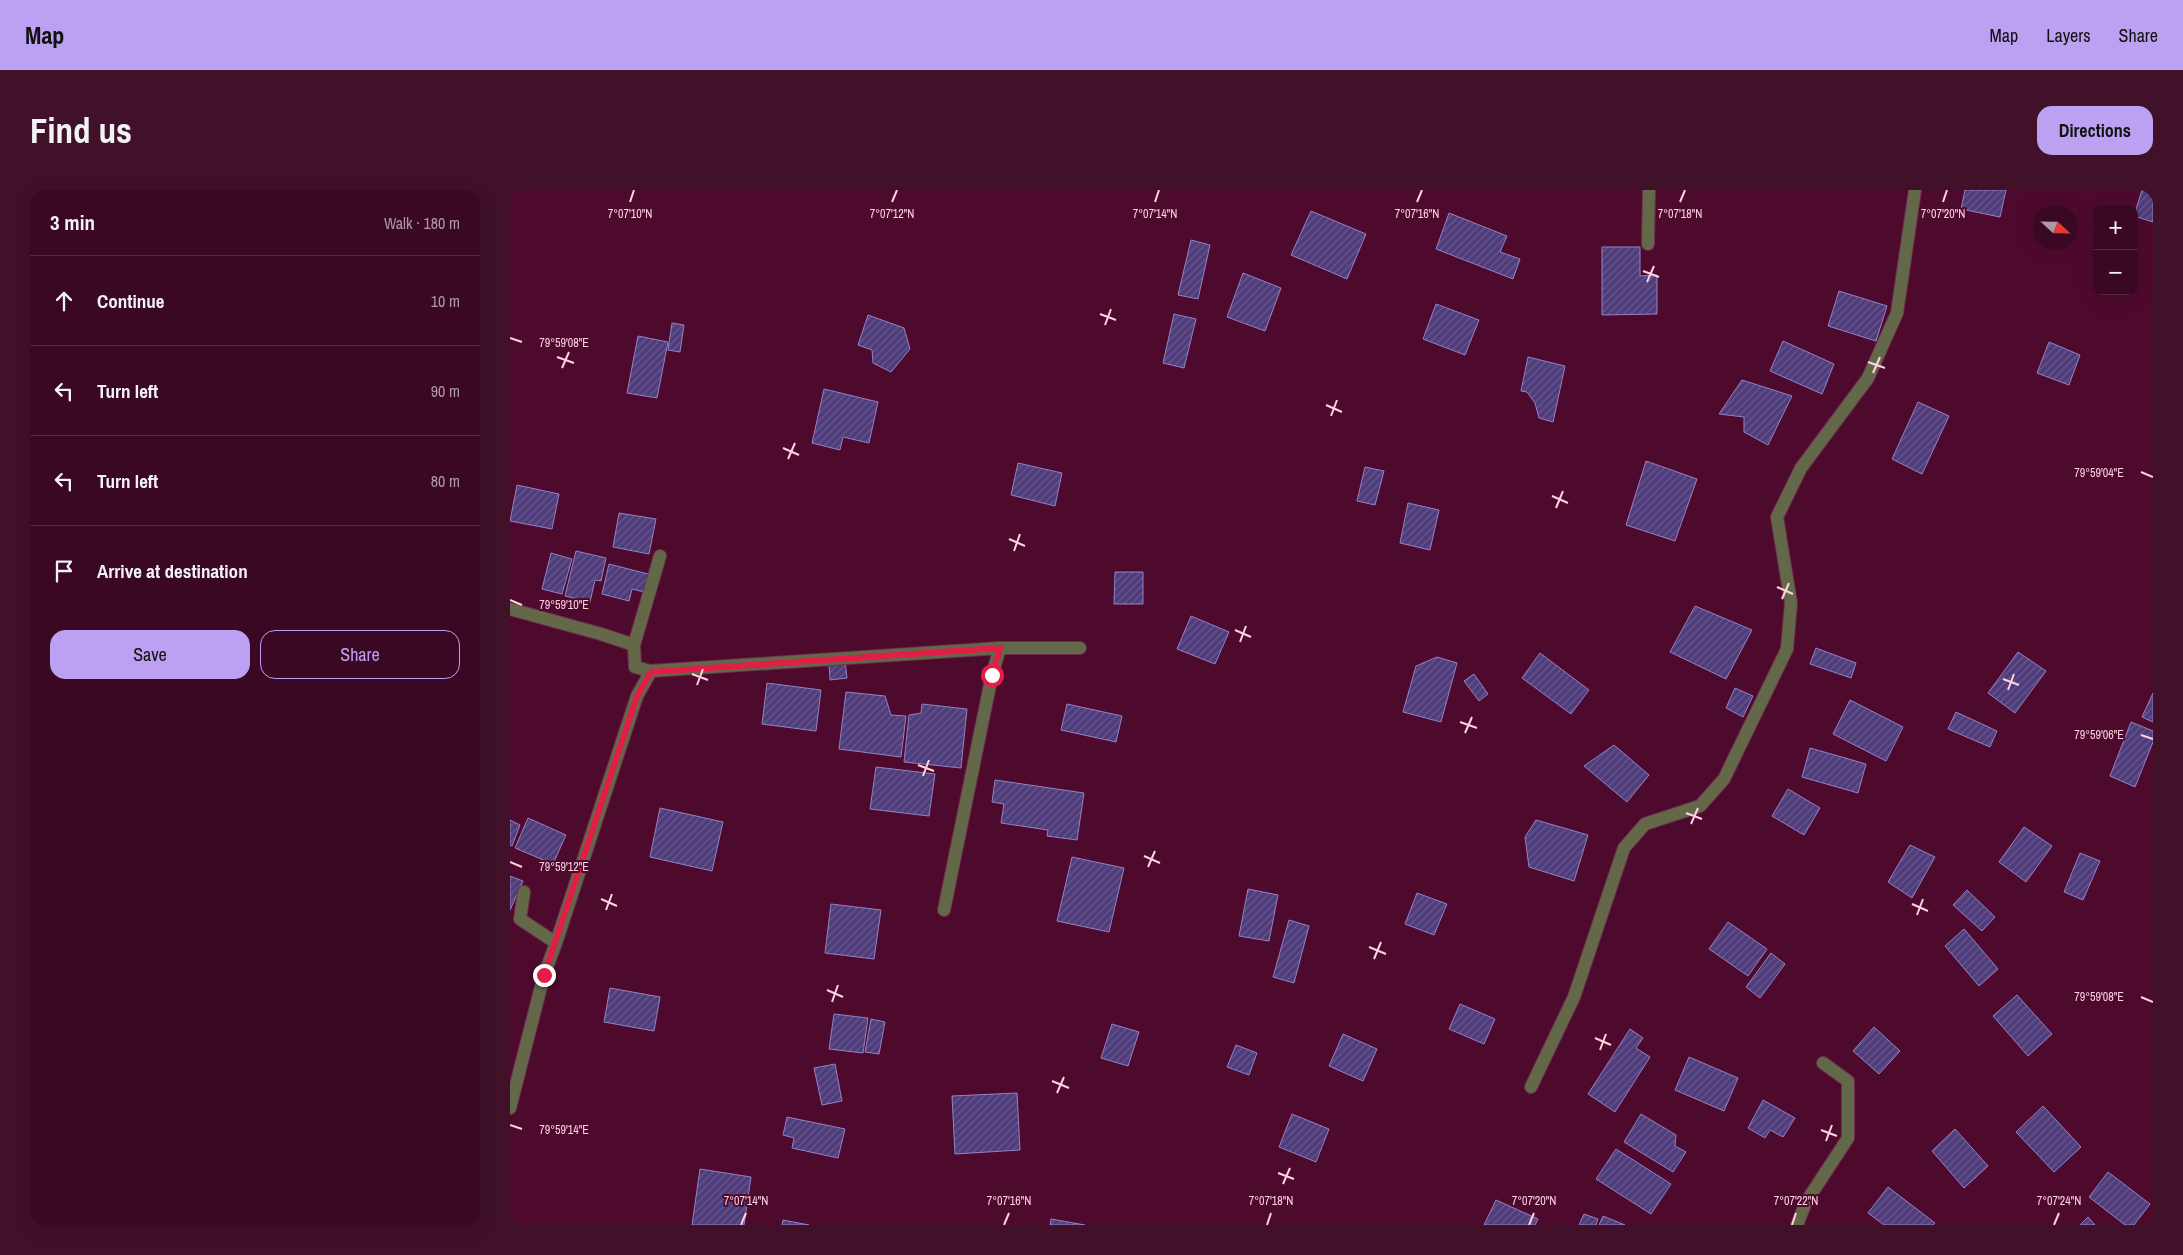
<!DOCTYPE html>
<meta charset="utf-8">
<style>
:root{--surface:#3a0822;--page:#41112a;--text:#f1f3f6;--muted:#ab9aa5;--line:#542940;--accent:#bca0f2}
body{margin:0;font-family:"Archivo Narrow",sans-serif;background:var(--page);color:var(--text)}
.controls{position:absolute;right:15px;top:15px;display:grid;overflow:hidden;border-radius:10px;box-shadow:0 5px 20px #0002}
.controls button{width:45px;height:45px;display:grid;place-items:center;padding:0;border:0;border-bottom:1px solid var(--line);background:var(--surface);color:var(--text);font:25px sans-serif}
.compass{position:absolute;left:1523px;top:15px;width:45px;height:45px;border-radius:50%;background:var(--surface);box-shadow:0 5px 20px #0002;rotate:112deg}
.stop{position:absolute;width:15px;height:15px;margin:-11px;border:4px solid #e11d48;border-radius:50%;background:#fff}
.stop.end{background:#e11d48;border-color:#fff;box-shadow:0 1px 5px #0008}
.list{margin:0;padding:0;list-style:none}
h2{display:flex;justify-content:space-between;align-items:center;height:65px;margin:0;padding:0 20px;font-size:21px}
h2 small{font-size:16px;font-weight:400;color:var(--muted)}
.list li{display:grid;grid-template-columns:32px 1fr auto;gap:15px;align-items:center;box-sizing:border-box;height:90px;padding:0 20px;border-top:1px solid var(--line)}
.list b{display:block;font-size:19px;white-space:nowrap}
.list em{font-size:16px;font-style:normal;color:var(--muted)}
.actions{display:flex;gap:10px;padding:15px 20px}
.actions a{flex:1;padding:11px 0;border:1px solid var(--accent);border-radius:15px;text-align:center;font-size:18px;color:var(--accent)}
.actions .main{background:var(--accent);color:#111}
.icon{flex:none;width:28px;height:28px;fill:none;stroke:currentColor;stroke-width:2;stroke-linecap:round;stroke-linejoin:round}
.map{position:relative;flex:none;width:1643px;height:1035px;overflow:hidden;border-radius:15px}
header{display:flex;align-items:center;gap:30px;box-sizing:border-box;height:70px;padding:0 25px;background:var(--accent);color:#111}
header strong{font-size:24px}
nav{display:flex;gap:28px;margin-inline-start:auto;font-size:18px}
.intro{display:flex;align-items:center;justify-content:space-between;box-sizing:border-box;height:120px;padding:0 30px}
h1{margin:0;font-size:35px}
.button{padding:12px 22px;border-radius:15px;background:var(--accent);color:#111;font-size:18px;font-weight:700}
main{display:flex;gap:30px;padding:0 30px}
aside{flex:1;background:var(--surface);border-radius:15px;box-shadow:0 5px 20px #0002}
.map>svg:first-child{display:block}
.building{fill:url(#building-hatch);stroke:#9482c8}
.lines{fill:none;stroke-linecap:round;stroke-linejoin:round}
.street-casing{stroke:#6e2e4d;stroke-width:14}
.street{stroke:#636849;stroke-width:12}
.route{stroke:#e11d48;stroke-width:6}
.ticks{fill:none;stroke:#fdd2e1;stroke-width:2}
.ticks-label{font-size:12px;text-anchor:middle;fill:#fdd2e1;stroke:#4e0a2d;stroke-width:4;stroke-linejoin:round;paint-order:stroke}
</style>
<header>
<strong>Map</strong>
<nav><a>Map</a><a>Layers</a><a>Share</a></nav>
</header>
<div class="intro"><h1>Find us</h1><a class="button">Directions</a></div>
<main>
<aside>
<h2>3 min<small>Walk · 180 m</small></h2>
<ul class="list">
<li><svg class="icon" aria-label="ahead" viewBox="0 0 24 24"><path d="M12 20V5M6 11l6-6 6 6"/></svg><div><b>Continue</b></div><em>10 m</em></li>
<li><svg class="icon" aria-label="left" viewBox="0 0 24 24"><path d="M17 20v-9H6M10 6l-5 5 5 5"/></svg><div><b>Turn left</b></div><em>90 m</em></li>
<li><svg class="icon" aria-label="left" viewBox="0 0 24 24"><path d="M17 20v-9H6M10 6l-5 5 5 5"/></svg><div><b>Turn left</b></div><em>80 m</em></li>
<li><svg class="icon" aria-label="arrive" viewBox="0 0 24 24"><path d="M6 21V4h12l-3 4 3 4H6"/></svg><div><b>Arrive at destination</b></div></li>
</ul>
<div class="actions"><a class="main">Save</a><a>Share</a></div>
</aside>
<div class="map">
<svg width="1643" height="1035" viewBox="0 0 1643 1035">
<defs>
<pattern id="building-hatch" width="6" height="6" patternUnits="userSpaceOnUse" patternTransform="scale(1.25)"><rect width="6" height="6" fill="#4f3c7b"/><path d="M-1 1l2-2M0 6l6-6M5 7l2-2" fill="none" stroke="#69578d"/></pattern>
</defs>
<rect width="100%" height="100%" fill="#4e0a2d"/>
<path class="building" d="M1455,0H1496L1490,27L1451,19Z
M1632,0H1643V32L1624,26Z
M801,21L856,44L837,89L781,65Z
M939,23L997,46L990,62L1010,69L1003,89L926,59Z
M681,50L700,55L688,109L668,105Z
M1092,57H1130V86L1147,85V124L1092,125Z
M733,83L771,98L755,141L717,127Z
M1329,101L1377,116L1366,151L1318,136Z
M926,114L969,130L955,165L913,149Z
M664,124L686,129L674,178L653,173Z
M358,125L394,138L400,159L381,182L363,173L362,160L348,155Z
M162,133L174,135L170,162L158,160Z
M128,146L158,152L147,208L117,203Z
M1273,151L1324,174L1312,204L1260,181Z
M1539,152L1570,165L1559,195L1527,183Z
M1018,167L1055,176L1043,232L1029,228L1025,213L1017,202L1011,201Z
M1232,190L1282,206L1258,255L1234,242V227L1209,224Z
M314,199L368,212L359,253L333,247L330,260L302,253Z
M1408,212L1439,226L1412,284L1382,269Z
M1136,271L1187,289L1165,351L1116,335Z
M508,273L552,283L545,316L501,305Z
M855,277L874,281L865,315L847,311Z
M7,295L49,304L42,339L0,331Z
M898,313L929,320L920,360L890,353Z
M109,323L146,329L139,364L103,357Z
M66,361L96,368L91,391L85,390L80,412L55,406Z
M41,363L62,369L52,404L32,399Z
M99,374L138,384L134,402L122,399L119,411L92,404Z
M605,382H633V414H604Z
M1185,416L1242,440L1216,489L1160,462Z
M681,426L719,442L705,474L667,459Z
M1306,458L1346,473L1341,488L1300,474Z
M1508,462L1536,481L1505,523L1478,503Z
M1030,463L1079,500L1061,524L1012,488Z
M927,467L947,473L931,532L893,522L906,476Z
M335,471L337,488L320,490L319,473Z
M964,484L978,504L969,511L954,491Z
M257,493L311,500L306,541L252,534Z
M1225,498L1243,506L1233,527L1216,518Z
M336,502L375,506L381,525L396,526L391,567L329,559Z
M1643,503V532L1632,527Z
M1340,510L1393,537L1376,571L1323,544Z
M412,514L457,519L451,578L394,572L399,525L411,523Z
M557,514L612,526L606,552L551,540Z
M1446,522L1487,541L1480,557L1438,539Z
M1621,532L1643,541V552L1625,597L1600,586Z
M1104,555L1139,585L1117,612L1074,576Z
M1300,558L1356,574L1348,603L1292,587Z
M366,577L425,584L419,626L360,619Z
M485,590L574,603L567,650L537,646L538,640L491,633L494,614L482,612Z
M1278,599L1310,618L1294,645L1262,626Z
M150,618L213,632L202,681L140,667Z
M18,628L56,645L43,674L5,658Z
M0,630L10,635L2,656L0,655Z
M1026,630L1078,645L1064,691L1019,677L1015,647Z
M1514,637L1542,656L1516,692L1489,672Z
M1400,655L1425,667L1402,708L1378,692Z
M1570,663L1590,671L1573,710L1554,702Z
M562,667L614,678L599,742L547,731Z
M0,686L13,691L0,720Z
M738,699L768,705L759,751L729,746Z
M1457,700L1485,727L1472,741L1443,715Z
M907,703L937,714L924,745L895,734Z
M321,714L371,720L364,769L315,763Z
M779,730L799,736L784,793L763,787Z
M1218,732L1257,759L1238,786L1199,759Z
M1454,739L1488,779L1469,796L1435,756Z
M1261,763L1275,774L1250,808L1236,797Z
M100,798L150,807L144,841L94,832Z
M1507,805L1542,844L1518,866L1483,826Z
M950,814L985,829L974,854L939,839Z
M324,824L358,828L353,863L319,859Z
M361,829L375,832L369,864L355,862Z
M602,834L629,842L618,876L591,868Z
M1364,837L1390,861L1369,884L1343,861Z
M1120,839L1133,848L1126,858L1140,867L1105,922L1078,904Z
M833,844L867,859L853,891L819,876Z
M726,855L747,863L739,885L717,877Z
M1179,867L1228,888L1214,921L1165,900Z
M325,874L332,911L312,915L304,878Z
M507,903L510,960L445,964L442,906Z
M1253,910L1285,928L1273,947L1260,940L1255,948L1238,938Z
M1533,916L1571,957L1544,982L1506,942Z
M782,924L819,939L806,972L769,957Z
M1131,924L1166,945L1165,956L1176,962L1163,982L1114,952Z
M277,927L335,939L328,968L282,958L284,948L273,945Z
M1445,939L1478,976L1454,998L1422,961Z
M1106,959L1161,994L1141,1024L1086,989Z
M190,979L241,987L234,1035H182Z
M1598,982L1640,1014L1624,1035H1615L1579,1007Z
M1378,997L1425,1033L1423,1035H1374L1358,1023Z
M986,1010L1028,1029L1025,1035H974Z
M1074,1024L1088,1029L1086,1035H1069Z
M1093,1026L1115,1035H1089Z
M1578,1027L1585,1035H1570Z
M541,1029L575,1035H540Z
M273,1030L299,1035H272Z"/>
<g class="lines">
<g class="street-casing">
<path id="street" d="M1138,54L1139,0
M150,366L124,455L125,477L141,481L490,458H570
M0,419L91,444L124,455
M14,702L10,729L46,753L127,506L141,481
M434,720L482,485L490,458
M1021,897L1064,807L1114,658L1135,634L1190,616L1214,589L1277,459L1281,413L1267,327L1291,278L1358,188L1387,123L1405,0
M0,918L34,785L46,753
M1287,1035L1296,1012L1338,948V891L1313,873"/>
</g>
<use href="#street" class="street"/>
</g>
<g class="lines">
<path class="route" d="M34,785L127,506L141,482L490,458L482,485"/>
</g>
<path class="ticks" d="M120,12L124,0M382,12L387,0M645,12L649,0M907,12L912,0M1170,12L1175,0M1433,12L1437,0M1133,81L1149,87M1137,92L1144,76M590,124L606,130M595,135L601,119M0,148L12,152M47,167L64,173M1358,172L1375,178M52,178L59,162M1363,183L1370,167M816,215L832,222M821,226L827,210M273,258L289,265M278,269L285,253M1631,282L1643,287M1042,306L1058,313M1046,318L1053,301M499,349L515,356M504,361L510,344M1267,397L1283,404M1272,409L1279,393M0,410L12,415M725,440L741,447M730,452L736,436M182,484L198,490M1493,489L1509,495M187,495L193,479M1498,500L1504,484M950,532L967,538M955,543L962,527M1631,545L1643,549M408,575L424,581M413,586L419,570M1176,623L1192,629M1181,634L1188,618M634,666L650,673M0,672L12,677M638,677L645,661M91,709L107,716M1402,714L1418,721M96,720L102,704M1407,725L1413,709M859,757L876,764M864,769L871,752M317,800L333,807M1631,807L1643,812M322,812L328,795M1085,848L1101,855M1090,860L1096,844M542,891L559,898M547,903L554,887M0,935L12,939M1311,940L1327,946M1316,951L1322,935M768,983L784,989M773,994L780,978M231,1035L236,1023M494,1035L499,1023M757,1035L761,1023M1019,1035L1024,1023M1282,1035L1286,1023M1544,1035L1549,1023"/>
<g class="ticks-label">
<text x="645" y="28">7°07'14"N</text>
<text x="907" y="28">7°07'16"N</text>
<text x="1170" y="28">7°07'18"N</text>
<text x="1433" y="28">7°07'20"N</text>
<text x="120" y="28">7°07'10"N</text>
<text x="382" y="28">7°07'12"N</text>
<text x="54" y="157">79°59'08"E</text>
<text x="1589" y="287">79°59'04"E</text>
<text x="54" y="419">79°59'10"E</text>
<text x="1589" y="549">79°59'06"E</text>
<text x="54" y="681">79°59'12"E</text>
<text x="1589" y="811">79°59'08"E</text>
<text x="54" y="944">79°59'14"E</text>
<text x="236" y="1015">7°07'14"N</text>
<text x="499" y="1015">7°07'16"N</text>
<text x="761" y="1015">7°07'18"N</text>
<text x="1024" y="1015">7°07'20"N</text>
<text x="1286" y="1015">7°07'22"N</text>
<text x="1549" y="1015">7°07'24"N</text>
</g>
</svg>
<div class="controls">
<button>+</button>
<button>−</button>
</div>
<svg class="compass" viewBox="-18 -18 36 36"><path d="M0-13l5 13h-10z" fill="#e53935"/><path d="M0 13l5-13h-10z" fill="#ab9aa5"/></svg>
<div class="stop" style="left:482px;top:485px"></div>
<div class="stop end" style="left:34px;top:785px"></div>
</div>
</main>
